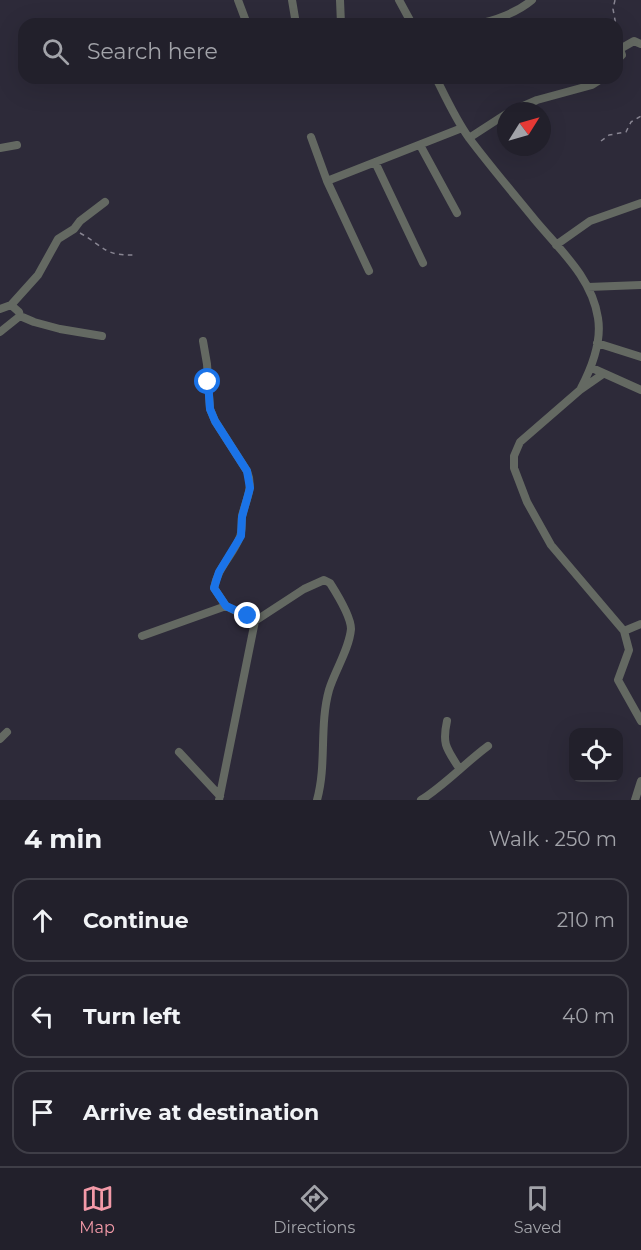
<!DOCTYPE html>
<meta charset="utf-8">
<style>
:root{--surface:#22202b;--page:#2e2d37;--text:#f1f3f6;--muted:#a2a3a9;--line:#3f3e47;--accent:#f39aa8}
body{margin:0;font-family:Montserrat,sans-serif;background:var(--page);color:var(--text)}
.controls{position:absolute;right:18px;bottom:18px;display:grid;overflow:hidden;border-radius:12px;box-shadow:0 6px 24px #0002}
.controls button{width:54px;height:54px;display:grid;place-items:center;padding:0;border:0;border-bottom:2px solid var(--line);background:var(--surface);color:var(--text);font:30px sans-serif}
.compass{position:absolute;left:497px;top:102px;width:54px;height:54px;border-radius:50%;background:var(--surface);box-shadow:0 6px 24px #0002;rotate:53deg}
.stop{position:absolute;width:18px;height:18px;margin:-14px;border:4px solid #1a73e8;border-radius:50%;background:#fff}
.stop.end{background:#1a73e8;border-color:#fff;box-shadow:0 2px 6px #0008}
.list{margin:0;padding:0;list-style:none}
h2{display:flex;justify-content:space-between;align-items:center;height:78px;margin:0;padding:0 24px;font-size:26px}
h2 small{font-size:20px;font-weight:400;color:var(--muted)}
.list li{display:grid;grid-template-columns:39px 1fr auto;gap:18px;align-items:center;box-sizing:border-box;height:84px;margin:0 12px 12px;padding:0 12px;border:2px solid var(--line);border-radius:18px}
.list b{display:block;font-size:22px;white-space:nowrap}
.list em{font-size:20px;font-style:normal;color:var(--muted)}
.icon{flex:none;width:33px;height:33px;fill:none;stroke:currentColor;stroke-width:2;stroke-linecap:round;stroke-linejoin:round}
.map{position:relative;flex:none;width:641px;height:800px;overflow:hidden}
.search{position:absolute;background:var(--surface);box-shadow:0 6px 24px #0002;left:18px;right:18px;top:18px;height:66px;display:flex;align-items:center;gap:15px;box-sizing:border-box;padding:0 21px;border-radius:18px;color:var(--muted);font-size:22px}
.sheet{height:366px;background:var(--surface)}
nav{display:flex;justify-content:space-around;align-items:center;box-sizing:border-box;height:84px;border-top:2px solid var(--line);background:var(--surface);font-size:16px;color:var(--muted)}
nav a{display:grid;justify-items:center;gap:3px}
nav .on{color:var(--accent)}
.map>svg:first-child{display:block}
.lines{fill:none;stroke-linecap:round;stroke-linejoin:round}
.path{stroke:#888592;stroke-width:1.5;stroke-dasharray:4.5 4.5;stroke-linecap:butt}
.street{stroke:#646962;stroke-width:8}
.route{stroke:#1a73e8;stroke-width:8}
</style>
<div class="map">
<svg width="641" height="800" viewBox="0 0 641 800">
<rect width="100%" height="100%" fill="#2d2a39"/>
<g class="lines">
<path class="path" d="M615,0L613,9L619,42
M601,141L609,135L626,132L631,122L641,116
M80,233C105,247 104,256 135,255"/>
<path class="street" d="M238,0L247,24
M292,0L296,24
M340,0L341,24
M399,0L412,24
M476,24C495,21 518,12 532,0
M617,60L622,55L620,49L634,41L641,44
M436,78C446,98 456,120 469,138C490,166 513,193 535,220C560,250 592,278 598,318C602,342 592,367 581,388
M512,111L537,100L592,85L603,78
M311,137L327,181L462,128
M469,138L506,114
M420,145L457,213
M0,148L17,145
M375,162L423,263
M327,181L369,271
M556,245L590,221L641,203
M588,287L641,285
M11,305L19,312L20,316L34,322L60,329L102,336
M0,309L11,305L38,275L58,239L74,229L80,221L105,202
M0,332L20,316
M203,341L207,364L210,409L215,421L247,471C254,488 246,499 242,516C241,523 243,532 239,539C232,556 217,569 214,588L226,606L255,621
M597,343L641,357
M592,368L641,390
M603,374L580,390L520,442L514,456V468L527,502L551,545L624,631L629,650L618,680L641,721
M624,631L641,624
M142,636L226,606
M447,721C442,744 446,748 459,768
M0,739L7,732
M179,752L220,796
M219,800L255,621L304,589L324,580L330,583C337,594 351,616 351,629C349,650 335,670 329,690C319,726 327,764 317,800
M421,800C445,785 465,763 488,746
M635,800L641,781"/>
</g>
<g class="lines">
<path class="route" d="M208,382L210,409L215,421L247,471L250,488L242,517L241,536L219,572L214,588L226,606L248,616"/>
</g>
</svg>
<div class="controls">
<button><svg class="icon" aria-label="locate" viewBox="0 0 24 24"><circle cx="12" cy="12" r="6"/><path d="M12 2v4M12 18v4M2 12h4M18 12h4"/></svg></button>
</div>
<svg class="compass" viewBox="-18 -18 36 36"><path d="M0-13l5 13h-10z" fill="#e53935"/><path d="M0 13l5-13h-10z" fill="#a2a3a9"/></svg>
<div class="stop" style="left:208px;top:382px"></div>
<div class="stop end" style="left:248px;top:616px"></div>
<div class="search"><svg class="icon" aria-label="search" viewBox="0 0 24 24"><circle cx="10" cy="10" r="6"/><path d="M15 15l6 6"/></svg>Search here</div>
</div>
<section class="sheet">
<h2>4 min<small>Walk · 250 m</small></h2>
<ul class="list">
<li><svg class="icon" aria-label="ahead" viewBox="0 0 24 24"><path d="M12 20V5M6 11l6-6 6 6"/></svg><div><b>Continue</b></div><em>210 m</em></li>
<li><svg class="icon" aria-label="left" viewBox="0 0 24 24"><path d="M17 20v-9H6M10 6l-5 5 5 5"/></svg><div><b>Turn left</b></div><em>40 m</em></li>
<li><svg class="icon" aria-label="arrive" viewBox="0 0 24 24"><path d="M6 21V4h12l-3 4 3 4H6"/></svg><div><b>Arrive at destination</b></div></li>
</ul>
</section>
<nav>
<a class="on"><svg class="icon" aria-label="map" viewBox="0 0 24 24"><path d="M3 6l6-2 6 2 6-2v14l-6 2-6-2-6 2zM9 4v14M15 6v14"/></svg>Map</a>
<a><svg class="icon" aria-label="directions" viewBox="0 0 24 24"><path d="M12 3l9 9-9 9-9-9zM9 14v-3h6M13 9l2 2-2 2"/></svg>Directions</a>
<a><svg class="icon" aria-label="saved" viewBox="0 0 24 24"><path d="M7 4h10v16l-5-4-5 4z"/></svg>Saved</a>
</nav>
